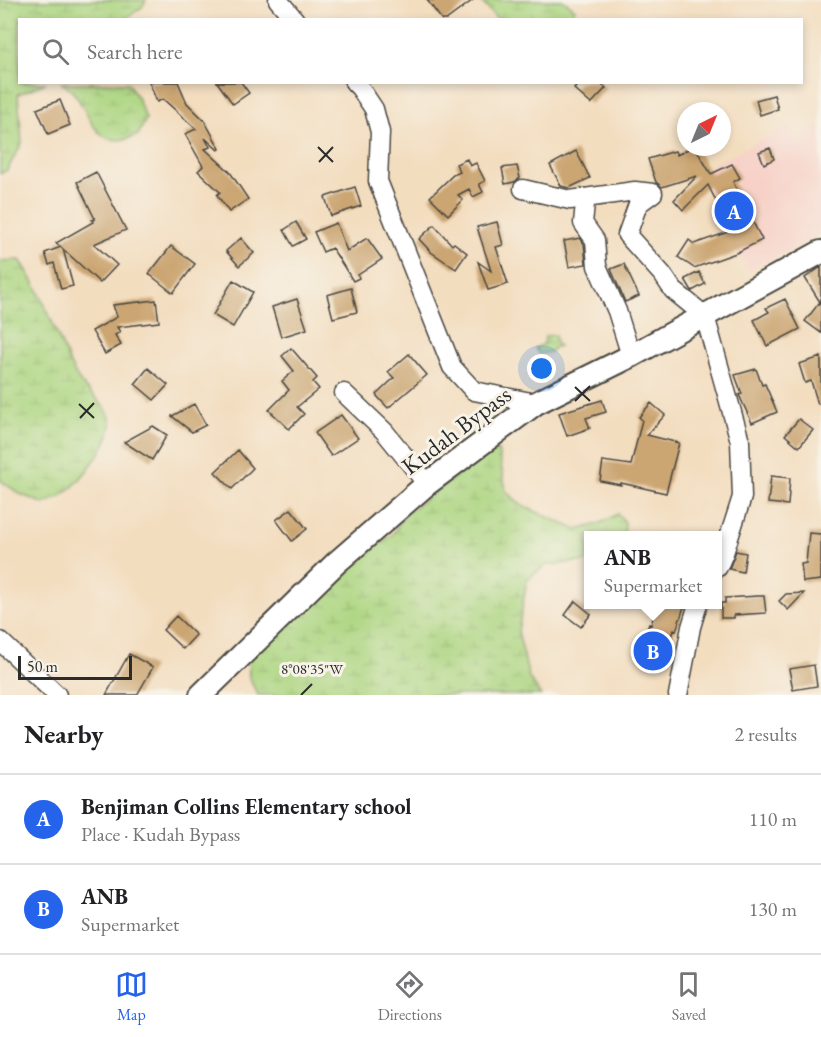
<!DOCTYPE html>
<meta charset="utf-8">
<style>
:root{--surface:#fff;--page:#f6f6f6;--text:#202124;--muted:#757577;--line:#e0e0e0;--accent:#2563eb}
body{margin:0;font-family:"EB Garamond",serif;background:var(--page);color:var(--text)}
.compass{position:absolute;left:677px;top:102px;width:54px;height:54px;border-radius:50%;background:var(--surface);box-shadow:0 3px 9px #0003;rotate:43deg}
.scale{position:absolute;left:18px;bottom:15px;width:114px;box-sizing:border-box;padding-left:6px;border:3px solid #2b2b2b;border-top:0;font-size:16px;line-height:21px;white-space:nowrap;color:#2b2b2b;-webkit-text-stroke:4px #f7f3e8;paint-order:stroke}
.you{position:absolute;left:542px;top:369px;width:21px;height:21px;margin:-15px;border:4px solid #fff;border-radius:50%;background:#1a73e8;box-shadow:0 0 0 9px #1a73e833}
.badge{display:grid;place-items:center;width:39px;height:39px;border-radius:50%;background:var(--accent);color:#fff;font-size:20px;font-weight:700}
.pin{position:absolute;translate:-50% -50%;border:3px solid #fff;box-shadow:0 2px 6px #0006}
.popup{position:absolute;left:584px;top:531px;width:138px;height:78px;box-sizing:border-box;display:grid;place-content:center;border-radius:0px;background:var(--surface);filter:drop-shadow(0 2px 4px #0005);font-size:20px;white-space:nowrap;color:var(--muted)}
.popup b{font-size:22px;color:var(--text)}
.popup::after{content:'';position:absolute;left:50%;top:100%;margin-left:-12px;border:12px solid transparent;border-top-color:var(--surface)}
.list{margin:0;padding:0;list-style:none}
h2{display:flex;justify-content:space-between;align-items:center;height:78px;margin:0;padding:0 24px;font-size:26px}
h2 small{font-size:20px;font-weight:400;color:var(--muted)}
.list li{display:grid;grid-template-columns:39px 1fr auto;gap:18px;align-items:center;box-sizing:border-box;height:90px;padding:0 24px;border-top:2px solid var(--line)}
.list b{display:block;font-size:22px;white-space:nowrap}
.list p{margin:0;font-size:20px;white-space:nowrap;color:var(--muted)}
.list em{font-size:20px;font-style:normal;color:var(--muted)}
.icon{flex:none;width:33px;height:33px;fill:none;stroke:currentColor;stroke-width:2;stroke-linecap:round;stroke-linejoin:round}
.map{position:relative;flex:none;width:821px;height:695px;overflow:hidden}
.search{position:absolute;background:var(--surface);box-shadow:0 3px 9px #0003;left:18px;right:18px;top:18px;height:66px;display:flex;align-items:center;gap:15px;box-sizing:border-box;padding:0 21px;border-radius:0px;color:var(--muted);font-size:22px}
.sheet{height:258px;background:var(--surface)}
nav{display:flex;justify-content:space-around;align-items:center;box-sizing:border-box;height:84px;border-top:2px solid var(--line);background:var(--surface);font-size:16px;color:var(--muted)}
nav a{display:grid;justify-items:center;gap:3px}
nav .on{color:var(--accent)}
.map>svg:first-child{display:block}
.built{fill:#f7d1c7}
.wetland{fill:url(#wetland-marsh);stroke:#6c8056;stroke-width:1.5}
.building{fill:#cba572}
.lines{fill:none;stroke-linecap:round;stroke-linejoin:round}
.minor-casing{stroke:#494641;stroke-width:21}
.tertiary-casing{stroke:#494641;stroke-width:26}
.minor{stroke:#fff;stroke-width:18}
.tertiary{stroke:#fff;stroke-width:22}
.ticks{fill:none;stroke:#2b2b2b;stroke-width:2}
.labels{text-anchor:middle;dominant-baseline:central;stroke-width:6;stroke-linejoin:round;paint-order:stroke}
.street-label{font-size:24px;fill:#2b2b2b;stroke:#f7f3e8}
.ticks-label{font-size:15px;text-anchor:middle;fill:#2b2b2b;stroke:#f7f3e8;stroke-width:6;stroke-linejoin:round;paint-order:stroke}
</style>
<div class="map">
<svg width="821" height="695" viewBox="0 0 821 695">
<defs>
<pattern id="wetland-marsh" width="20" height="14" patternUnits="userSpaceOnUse" patternTransform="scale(1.5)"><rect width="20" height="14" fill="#add682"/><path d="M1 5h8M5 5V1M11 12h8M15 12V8" fill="none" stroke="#95b870"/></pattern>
</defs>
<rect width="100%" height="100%" fill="#f7f3e8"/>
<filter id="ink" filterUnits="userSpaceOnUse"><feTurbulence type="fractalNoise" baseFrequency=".0167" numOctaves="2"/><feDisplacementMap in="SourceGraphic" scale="12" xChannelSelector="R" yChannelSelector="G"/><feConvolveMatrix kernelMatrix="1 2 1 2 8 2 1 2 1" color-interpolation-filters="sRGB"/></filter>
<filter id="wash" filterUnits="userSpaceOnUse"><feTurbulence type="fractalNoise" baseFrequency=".008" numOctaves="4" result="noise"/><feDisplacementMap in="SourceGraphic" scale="24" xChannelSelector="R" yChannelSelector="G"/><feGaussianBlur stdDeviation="1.35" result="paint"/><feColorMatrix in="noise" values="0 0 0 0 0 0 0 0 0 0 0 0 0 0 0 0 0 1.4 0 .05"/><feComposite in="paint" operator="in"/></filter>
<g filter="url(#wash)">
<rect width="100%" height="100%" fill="#f3ddbf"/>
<path class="built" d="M789,126L796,139L821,126V234L748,271L698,172Z"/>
<path class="wetland" d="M0,0H146L142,7L125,19L20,20V82L46,83L18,94L22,143L7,170L0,174Z
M480,0H563L575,9L570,19H497Z
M61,83H128L138,99L146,119L138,135C85,157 93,98 61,83Z
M20,260C42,292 52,324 68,359C71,367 76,376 81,383C90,394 106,405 110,418C117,438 80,482 64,494C58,498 50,501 44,504L20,494L0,480V261Z
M555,335L556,343L559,346L555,347L550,352L539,354L535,348L544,344L545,336Z
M498,450L506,491L521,505L577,530L599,524L618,514L625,522L624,535L588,536V561L546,565L527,580L518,631L529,678L541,695H258L249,678L248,652L371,547L392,535L404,515L448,482L478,460Z"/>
<g id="blocks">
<path class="building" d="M427,0H473L446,20H442Z
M149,82H178L187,103L204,120L220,149L218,150L205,138L210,147L205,149L230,172L248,199L229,212L217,195L220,192L198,171L203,166L185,134L196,129L163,99L157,102Z
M217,82H241L249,93L233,104Z
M580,82H599L606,88L591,104L574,89Z
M774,95L778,109L760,115L756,100Z
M60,100L70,125L48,134L37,109Z
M692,147H695L711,174L732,164L740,178L733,182L762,240L736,253L694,268L678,257L689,240L694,244L731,231L708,185L683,210L674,200L697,176L662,187L656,182L648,159L675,151L677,155Z
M770,148L774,159L764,164L759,152Z
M576,151L590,178L569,188L561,186L550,165Z
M467,159L470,166L476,163L485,181L479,184L483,192L473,197L469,189L458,195L463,200L448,215L430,197L453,175L460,172L456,164Z
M517,166L520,178L514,182L505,184L502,168Z
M96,172L126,230L94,244L117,265L100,283L63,249L73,286L61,289L54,263L49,265L45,253L61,247L56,243L93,222L92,220L95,219L77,182Z
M355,187L361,206L331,216L325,197Z
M296,222L306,239L293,246L284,230Z
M497,222L503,245L496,247L508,284L488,290L478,262L491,271L477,227Z
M336,223L347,251L367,238L382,259L358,275L359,278L353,281L332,248L323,252L314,232Z
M434,225L452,245L454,243L467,253L456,269L431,252L419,239Z
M241,238L254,253L239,266L226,251Z
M580,238L584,244L586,264L569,267L564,241Z
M171,246L195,264L173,293L149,274Z
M624,264L639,296L625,302L611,269Z
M821,267V333L805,321L820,302L805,278Z
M699,272L705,284L692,291L685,279Z
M233,280L253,292L233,327L213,315Z
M351,288L357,312L333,318L327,295Z
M297,299L307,329L281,337L272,307Z
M785,299L800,329L767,346L754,320L769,312L766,308Z
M156,300L159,322L117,327L120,332L115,335L121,345L105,354L92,331L117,317L113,305Z
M291,348L317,378L313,382L319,389L297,407L304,414L289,429L269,410L289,390L282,381L294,371L282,356Z
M409,354L427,375L388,408L376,395L394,378L388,372Z
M821,357V403L818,404L811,381L805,383L799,364Z
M148,368L168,385L154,400L135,384Z
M756,369L762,385L765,384L777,412L752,423L739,395L742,394L735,375Z
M602,400L606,412L586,418L590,428L567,436L559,413Z
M651,403L665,415L647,435L679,443L666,493L621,483V485L600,481L603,461L631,465L642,420L639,417Z
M194,404L206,425L192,432L172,416Z
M341,415L358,438L331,456L315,433Z
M799,419L813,430L799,447L785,435Z
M153,426L167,435L152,460L124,442Z
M238,450L253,468L232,489L215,472Z
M771,476L790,478L788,505L768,503Z
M291,509L307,529L292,541L276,520Z
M809,533L821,534V580L803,582L801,564L806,563Z
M736,551L746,553L743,572L729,569Z
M804,593L788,610L779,601L786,594Z
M758,596H764L766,613L734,615V618H721V603H725V598Z
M575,601L591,614L581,627L565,615Z
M657,604H675L684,607L676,631L674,630L670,644L645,636L649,624L651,625Z
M176,616L196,635L183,649L163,630Z
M129,654L153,667L137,695H106Z
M814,665L817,686L793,690L789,669Z"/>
</g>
</g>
<g filter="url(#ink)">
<use href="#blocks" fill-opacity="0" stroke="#494641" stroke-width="1.5"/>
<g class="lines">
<g class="minor-casing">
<path id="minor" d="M278,0L295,20
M354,82L360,88L374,109L380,132L378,181L452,367L474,391L536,403
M523,189L570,200L635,191L653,193L638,204L627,235L663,275L673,290L705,316L740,441L742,497L724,553L718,567
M581,198L585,204L583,223L595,240L597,266L617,311L631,356
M344,393L384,431L427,484
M0,641L57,695
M678,695L691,627L698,604"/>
</g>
<g class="tertiary-casing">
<path id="tertiary" d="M201,695L336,563L427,484L536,403L631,356L821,252"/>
</g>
<use href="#minor" class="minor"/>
<use href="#tertiary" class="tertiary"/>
</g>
</g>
<path class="ticks" d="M318,147L333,162M319,162L333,147M575,387L590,401M575,401L590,386M79,404L94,418M80,418L94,403M301,695L312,684"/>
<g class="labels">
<g class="street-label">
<text transform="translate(456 430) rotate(-37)">Kudah Bypass</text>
</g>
</g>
<g class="ticks-label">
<text x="312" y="674">8°08'35"W</text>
</g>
</svg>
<svg class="compass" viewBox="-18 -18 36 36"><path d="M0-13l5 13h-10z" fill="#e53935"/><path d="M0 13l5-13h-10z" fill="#757577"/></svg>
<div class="scale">50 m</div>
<div class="you"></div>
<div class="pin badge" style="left:734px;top:211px">A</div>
<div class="pin badge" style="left:653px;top:651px">B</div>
<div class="popup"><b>ANB</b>Supermarket</div>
<div class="search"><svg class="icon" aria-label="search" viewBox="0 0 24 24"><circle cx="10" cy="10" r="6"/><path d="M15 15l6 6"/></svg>Search here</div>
</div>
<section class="sheet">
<h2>Nearby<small>2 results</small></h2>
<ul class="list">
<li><span class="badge">A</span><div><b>Benjiman Collins Elementary school</b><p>Place · Kudah Bypass</p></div><em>110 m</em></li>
<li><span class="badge">B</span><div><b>ANB</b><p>Supermarket</p></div><em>130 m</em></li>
</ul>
</section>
<nav>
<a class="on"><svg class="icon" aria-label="map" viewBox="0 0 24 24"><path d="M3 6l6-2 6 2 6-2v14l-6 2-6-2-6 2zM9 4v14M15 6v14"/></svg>Map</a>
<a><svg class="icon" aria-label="directions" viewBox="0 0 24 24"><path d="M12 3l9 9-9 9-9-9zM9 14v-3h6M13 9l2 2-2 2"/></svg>Directions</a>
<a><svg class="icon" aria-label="saved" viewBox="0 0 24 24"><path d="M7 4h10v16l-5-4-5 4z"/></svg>Saved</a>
</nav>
